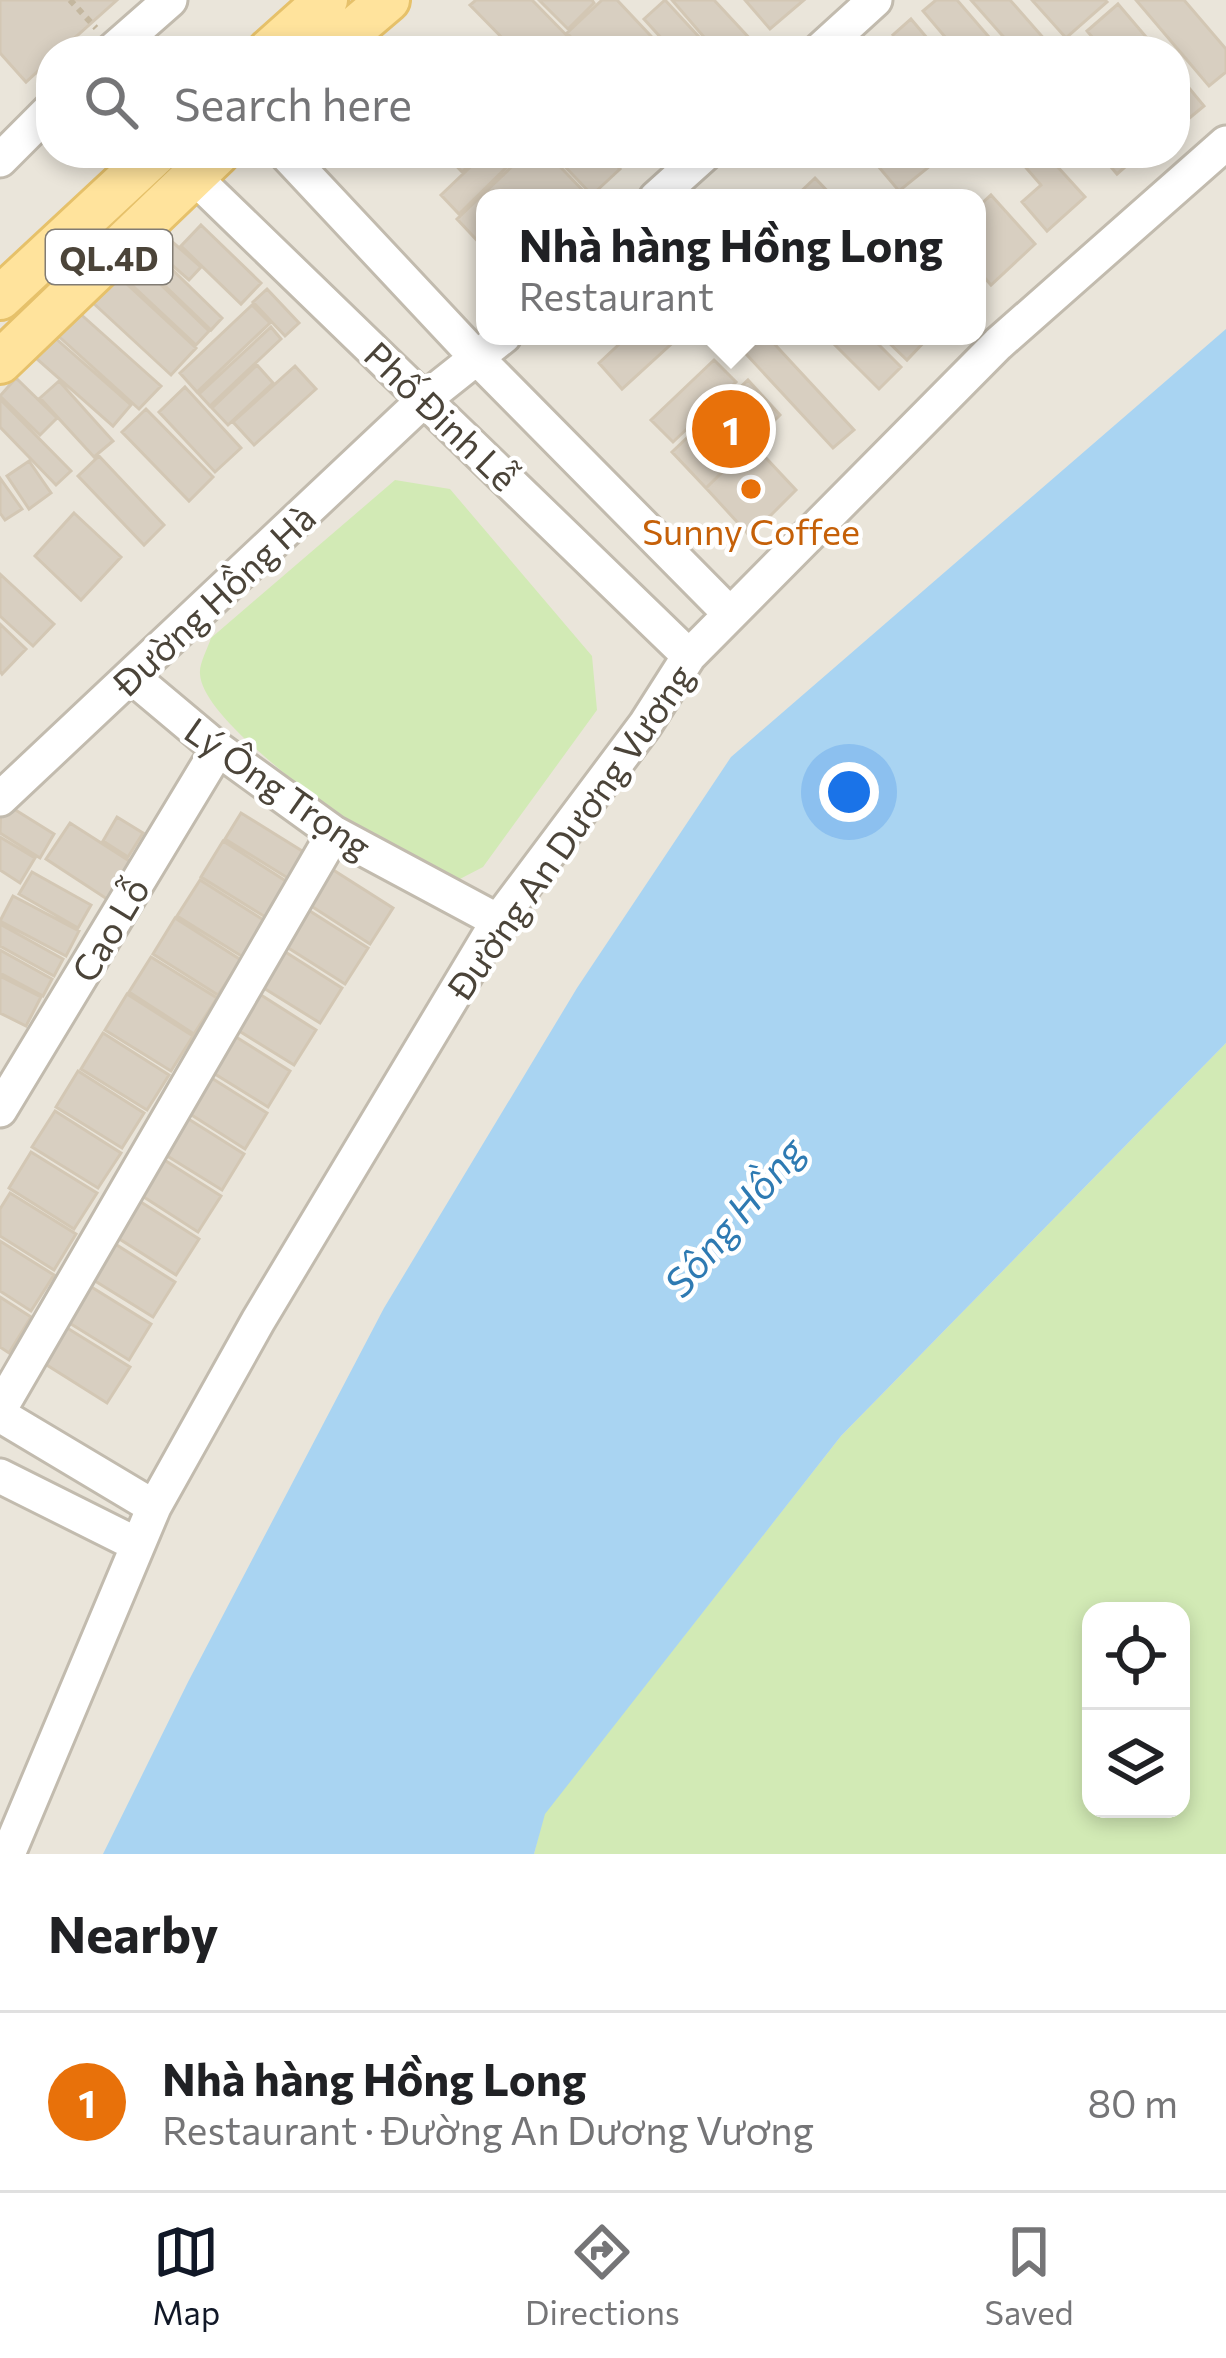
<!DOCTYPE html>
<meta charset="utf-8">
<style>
:root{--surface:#fff;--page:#f6f6f6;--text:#202124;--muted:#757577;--line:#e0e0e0;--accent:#111827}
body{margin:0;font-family:Commissioner,sans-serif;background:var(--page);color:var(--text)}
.controls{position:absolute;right:36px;bottom:36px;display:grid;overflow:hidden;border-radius:24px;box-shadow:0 6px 18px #0003}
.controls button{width:108px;height:108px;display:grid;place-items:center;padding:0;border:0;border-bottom:3px solid var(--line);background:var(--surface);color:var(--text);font:60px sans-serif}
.you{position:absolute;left:849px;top:792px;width:42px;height:42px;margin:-30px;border:9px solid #fff;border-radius:50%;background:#1a73e8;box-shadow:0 0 0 18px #1a73e833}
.badge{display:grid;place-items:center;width:78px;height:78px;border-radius:50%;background:var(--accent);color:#fff;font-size:39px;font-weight:700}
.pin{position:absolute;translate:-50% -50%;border:6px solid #fff;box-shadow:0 3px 12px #0006}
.popup{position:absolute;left:476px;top:189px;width:510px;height:156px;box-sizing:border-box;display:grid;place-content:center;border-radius:24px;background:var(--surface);filter:drop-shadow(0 3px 9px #0005);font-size:39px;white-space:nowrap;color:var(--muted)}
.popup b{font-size:45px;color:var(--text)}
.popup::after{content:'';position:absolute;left:50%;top:100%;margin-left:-24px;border:24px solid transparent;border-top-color:var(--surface)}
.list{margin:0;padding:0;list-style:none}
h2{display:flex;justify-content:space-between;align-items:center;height:156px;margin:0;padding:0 48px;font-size:51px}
h2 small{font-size:39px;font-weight:400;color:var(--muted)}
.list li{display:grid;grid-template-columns:78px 1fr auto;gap:36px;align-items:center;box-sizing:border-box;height:180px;padding:0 48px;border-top:3px solid var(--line)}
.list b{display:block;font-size:45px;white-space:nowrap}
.list p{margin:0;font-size:39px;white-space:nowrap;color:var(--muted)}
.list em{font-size:39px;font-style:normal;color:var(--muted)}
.icon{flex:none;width:66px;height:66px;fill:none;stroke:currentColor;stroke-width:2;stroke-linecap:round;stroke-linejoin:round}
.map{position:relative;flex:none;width:1226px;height:1854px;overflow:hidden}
.search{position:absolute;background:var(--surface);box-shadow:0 6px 18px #0003;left:36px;right:36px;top:36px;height:132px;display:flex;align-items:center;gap:30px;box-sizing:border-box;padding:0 42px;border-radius:48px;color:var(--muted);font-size:45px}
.sheet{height:336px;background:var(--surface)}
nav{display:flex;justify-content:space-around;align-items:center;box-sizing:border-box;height:168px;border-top:3px solid var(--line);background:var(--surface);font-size:33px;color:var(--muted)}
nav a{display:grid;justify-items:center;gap:6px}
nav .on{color:var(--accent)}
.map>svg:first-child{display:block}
.residential{fill:#eae5da;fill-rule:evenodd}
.green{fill:#d2eab5;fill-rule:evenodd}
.water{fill:#a9d4f2}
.building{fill:#d8cfc1;stroke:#d3c7b4;stroke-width:3}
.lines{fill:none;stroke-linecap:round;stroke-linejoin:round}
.minor-casing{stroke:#c2bbae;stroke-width:39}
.major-casing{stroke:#e6c16a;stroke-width:48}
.path{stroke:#c4b79f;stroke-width:6;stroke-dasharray:6 6;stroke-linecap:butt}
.minor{stroke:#fff;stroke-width:33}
.major{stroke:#ffe39c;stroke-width:42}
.food-dot{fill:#e8710a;stroke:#fff;stroke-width:4.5}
.labels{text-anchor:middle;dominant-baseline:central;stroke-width:9;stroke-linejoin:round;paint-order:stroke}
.shield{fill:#fff;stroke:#817c74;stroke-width:3}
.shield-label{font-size:33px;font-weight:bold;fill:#4b4439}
.street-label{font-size:36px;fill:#4b4439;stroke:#fff}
.food-label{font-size:36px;fill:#c56008;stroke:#fff}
.water-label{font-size:39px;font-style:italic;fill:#2e7ab2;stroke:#fff}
</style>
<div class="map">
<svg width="1226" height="1854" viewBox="0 0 1226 1854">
<rect width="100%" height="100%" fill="#f6f3ec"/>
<path class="residential" d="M0,0H1226V1854H0ZM51,51H1175V153H51ZM485,198H977V336H485ZM1091,1611H1181V1809H1091Z"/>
<path class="green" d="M395,480L450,489L592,656L597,710L483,867L456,881L423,876C376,840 203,728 200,674C199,663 208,648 211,638Z
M1226,1043V1854H534L544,1814L841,1436ZM1091,1611H1181V1809H1091Z"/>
<path class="water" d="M1226,329V1043L841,1436L545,1814L534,1854H103L188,1682L384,1308L577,988L731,757Z"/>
<path class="building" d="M0,0H117L60,51H51V59L26,82L0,53Z
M476,0H532L580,49L515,51L470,5Z
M539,0H592L594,3L568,29Z
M602,0H617L665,51H584L567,33Z
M665,0L712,51H673L644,19Z
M672,0H714L752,41L742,51H716Z
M745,0H804L770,29Z
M936,0H957L1001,51H957L923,11Z
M971,0H1010L1054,50L1016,51Z
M1032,0H1105L1107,2L1066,38Z
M1136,0H1184L1226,49V72L1209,86Z
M1118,4L1158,51H1104L1087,31Z
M911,19L938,51H907L893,35Z
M1175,71L1204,106L1175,130Z
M444,153H482L462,172Z
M485,153H521L459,214L441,195Z
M526,153H547L590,198H485V249L457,219Z
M552,153H604L620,169L592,195Z
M867,153H944L945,154L899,191Z
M1018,153H1045L1085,197L1047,231L1022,202L1041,185L1015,155Z
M1099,153H1141L1117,174Z
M815,178L834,198H794Z
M991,195L1035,244L991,285L977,269V208Z
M201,225L261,283L241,304L181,246Z
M169,239L201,267L189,280L157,252Z
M149,247L222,318L211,330L137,259Z
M133,258L209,331L196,345L119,273Z
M116,274L196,348L171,375L91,301Z
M267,289L299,323L285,336L253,302Z
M252,305L270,323L197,392L180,373Z
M76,310L161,386L139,409L55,333Z
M271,327L281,339L210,406L199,394Z
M628,336H680L622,389L599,363Z
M741,336H767L854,430L833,448L735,342Z
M826,336H870L901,367L879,389Z
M882,336H922L926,340L907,360Z
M54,337L131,405L113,426L36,358Z
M714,360L736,382L673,442L651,420Z
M257,365L273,383L228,425L212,408Z
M295,366L316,389L254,445L233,422Z
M16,378L57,418L40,435L0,396Z
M748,380L780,415L706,488L672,452Z
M59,381L113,441L94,457L40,398Z
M185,387L241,448L215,472L159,412Z
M0,399L71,471L56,485L0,427Z
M146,409L213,477L189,501L122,432Z
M752,443L796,490L750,536L706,488Z
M99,456L164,525L144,545L78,476Z
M29,461L51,493L29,509L7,476Z
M0,478L22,509L5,520L0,513Z
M74,513L121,557L81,600L35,556Z
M0,574L54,624L33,646L0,616Z
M0,624L26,649L2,674L0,671Z
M1,801L54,834L40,858L0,833Z
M241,813L307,854L291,880L225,839Z
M117,817L143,833L128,857L103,841Z
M70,823L134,864L110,901L46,859Z
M0,837L35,858L20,883L0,870Z
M223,841L289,883L267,918L201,877Z
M327,866L393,908L370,944L305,902Z
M32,872L91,905L78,928L19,894Z
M200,880L265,921L243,957L177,916Z
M13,896L79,931L66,956L0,921Z
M302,906L368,948L345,984L279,942Z
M175,918L241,960L218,995L153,954Z
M0,924L63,959L54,976L0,946Z
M276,946L342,988L320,1023L254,982Z
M0,950L52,979L43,996L0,973Z
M151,957L217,998L194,1034L129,992Z
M0,976L41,997L26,1026L0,1013Z
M250,988L316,1030L294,1065L228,1024Z
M127,994L193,1036L171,1071L105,1030Z
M225,1030L290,1071L268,1107L202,1066Z
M103,1033L169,1075L147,1110L81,1069Z
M78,1071L144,1113L122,1148L56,1107Z
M202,1072L267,1113L245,1149L179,1107Z
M55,1111L121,1153L98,1188L32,1147Z
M179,1113L244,1154L222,1190L156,1149Z
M31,1152L97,1193L74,1229L9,1188Z
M155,1154L221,1196L198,1232L133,1190Z
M10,1193L76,1234L54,1270L0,1236V1209Z
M133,1197L199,1239L176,1275L110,1233Z
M109,1240L175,1282L153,1317L87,1276Z
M0,1241L54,1275L31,1311L0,1291Z
M85,1283L151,1324L129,1360L63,1319Z
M0,1297L31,1317L9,1353L0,1347Z
M64,1326L130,1367L107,1403L42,1362Z"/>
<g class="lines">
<g class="minor-casing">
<path id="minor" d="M112,51L170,0
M819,51L875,0
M285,153L478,359L730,614
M0,160L51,109
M193,176L689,656
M656,198L706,153
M131,676L218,749L334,833L498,921
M0,799L426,398L504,336
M0,1110L218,749
M0,1409L334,833
M0,1415L154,1507
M0,1476L136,1544
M8,1854L154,1507L258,1321L498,921L645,725L689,656L998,344L1226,143"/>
</g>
<g class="major-casing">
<path id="major" d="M269,51L326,0
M328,51L388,0
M0,298L156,153
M0,362L218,153"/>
</g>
<path class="path" d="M70,0L96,28"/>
<use href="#minor" class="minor"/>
<use href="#major" class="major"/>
</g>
<circle class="food-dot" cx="751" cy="489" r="12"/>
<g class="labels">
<rect class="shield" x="46" y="230" width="126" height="54" rx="9"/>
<g class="shield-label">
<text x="109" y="257">QL.4D</text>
</g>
<g class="street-label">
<text transform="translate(442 415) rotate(44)">Phố Đinh Lễ</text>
<text transform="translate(213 599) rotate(-43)">Đường Hồng Hà</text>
<text transform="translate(279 787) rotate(35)">Lý Ông Trọng</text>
<text transform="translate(569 831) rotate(-55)">Đường An Dương Vương</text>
<text transform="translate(109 929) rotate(-59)">Cao Lỗ</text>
</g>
<g class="food-label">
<text x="751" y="530">Sunny Coffee</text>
</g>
<g class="water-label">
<text transform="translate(733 1216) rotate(-50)">Sông Hồng</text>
</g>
</g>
</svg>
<div class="controls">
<button><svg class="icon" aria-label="locate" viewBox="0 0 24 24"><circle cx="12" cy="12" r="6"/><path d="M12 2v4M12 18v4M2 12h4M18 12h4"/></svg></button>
<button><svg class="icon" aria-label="layers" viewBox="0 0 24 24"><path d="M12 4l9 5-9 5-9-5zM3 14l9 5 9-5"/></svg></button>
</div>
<div class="you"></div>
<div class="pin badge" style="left:731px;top:429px;background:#e8710a">1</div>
<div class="popup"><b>Nhà hàng Hồng Long</b>Restaurant</div>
<div class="search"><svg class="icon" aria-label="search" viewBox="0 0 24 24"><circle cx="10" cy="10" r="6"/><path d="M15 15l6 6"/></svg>Search here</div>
</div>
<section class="sheet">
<h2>Nearby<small></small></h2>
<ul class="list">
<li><span class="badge" style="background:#e8710a">1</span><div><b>Nhà hàng Hồng Long</b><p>Restaurant · Đường An Dương Vương</p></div><em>80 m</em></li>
</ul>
</section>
<nav>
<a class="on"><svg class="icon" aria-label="map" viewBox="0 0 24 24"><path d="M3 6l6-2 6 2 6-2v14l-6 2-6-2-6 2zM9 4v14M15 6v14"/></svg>Map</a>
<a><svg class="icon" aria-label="directions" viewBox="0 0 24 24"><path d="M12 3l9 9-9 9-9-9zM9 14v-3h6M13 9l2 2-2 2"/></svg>Directions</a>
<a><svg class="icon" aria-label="saved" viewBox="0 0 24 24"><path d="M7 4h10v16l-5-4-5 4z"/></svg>Saved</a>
</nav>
